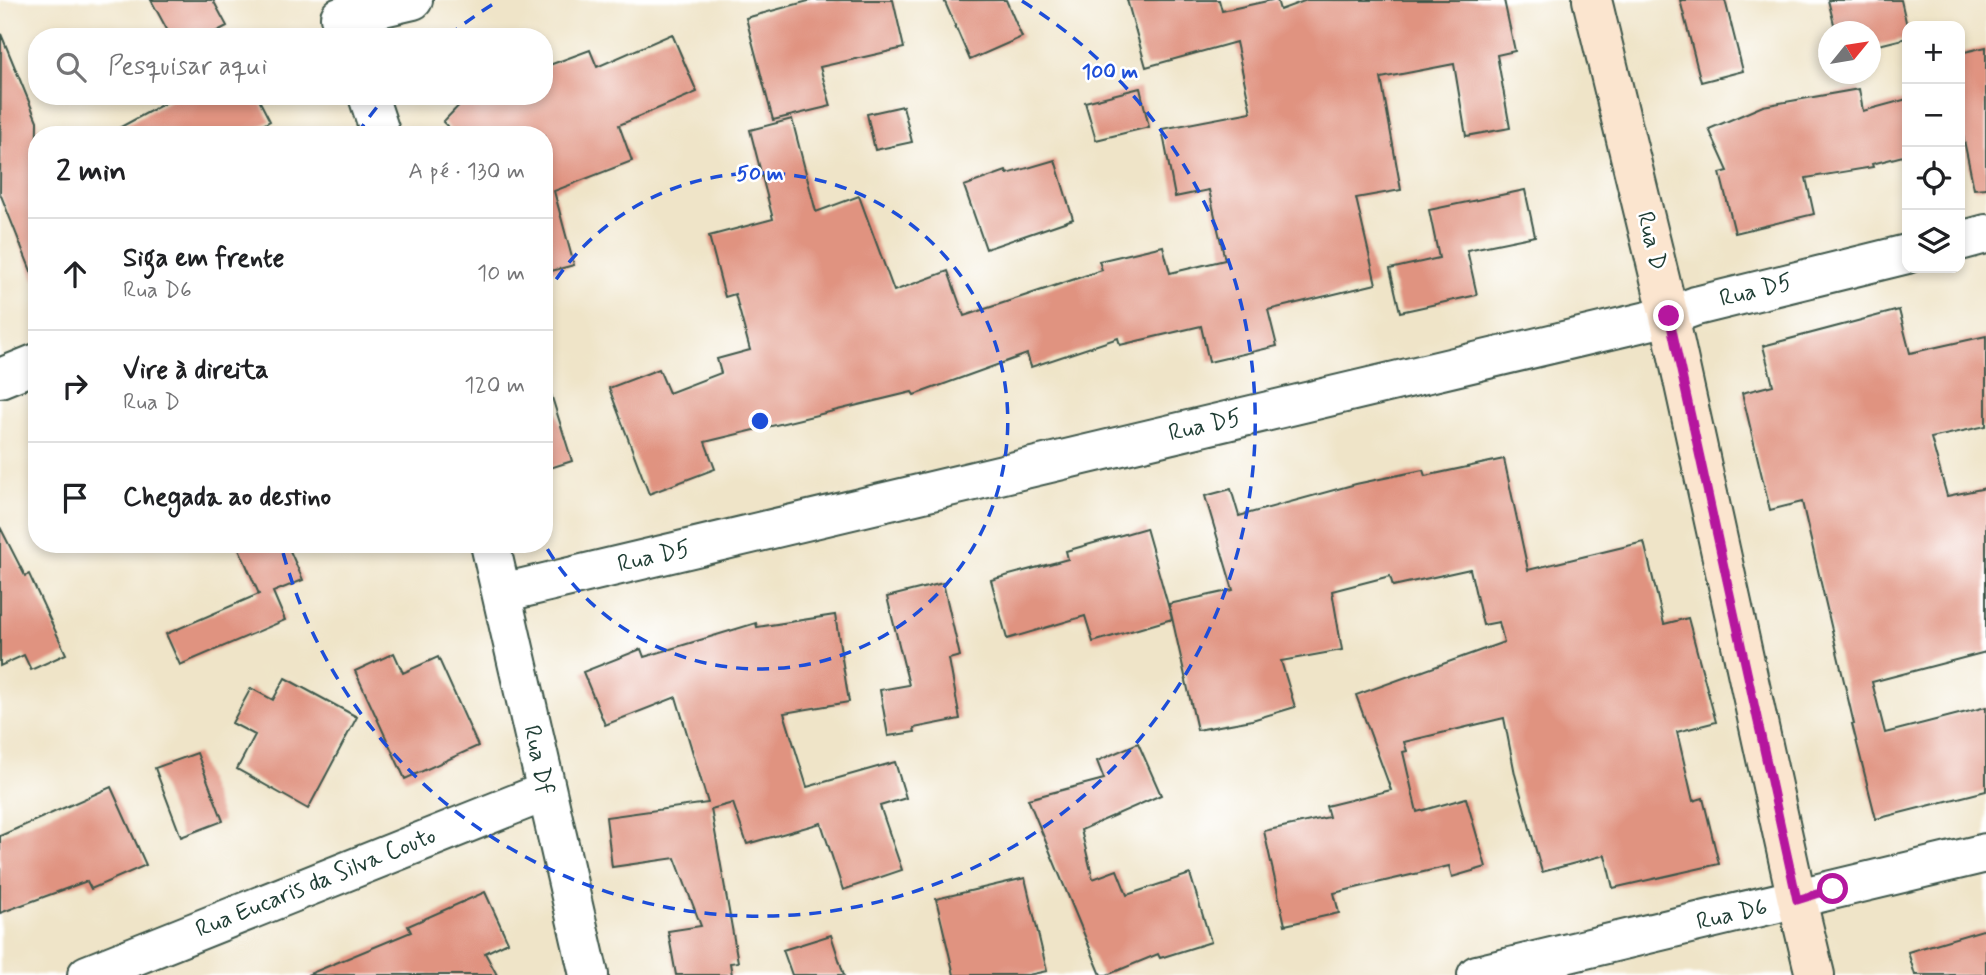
<!DOCTYPE html>
<html lang="pt">
<meta charset="utf-8">
<style>
:root{--surface:#fff;--page:#f2f2f2;--text:#202124;--muted:#757577;--line:#e0e0e0}
body{margin:0;font-family:Mynerve,sans-serif;background:var(--page);color:var(--text)}
.controls{position:absolute;right:21px;top:21px;display:grid;overflow:hidden;border-radius:14px;box-shadow:0 4px 10px #0003}
.controls button{width:63px;height:63px;display:grid;place-items:center;padding:0;border:0;border-bottom:2px solid var(--line);background:var(--surface);color:var(--text);font:35px sans-serif}
.compass{position:absolute;left:1818px;top:21px;width:63px;height:63px;border-radius:50%;background:var(--surface);box-shadow:0 4px 10px #0003;rotate:60deg}
.stop{position:absolute;width:21px;height:21px;margin:-16px;border:5px solid #b5179e;border-radius:50%;background:#fff}
.stop.end{background:#b5179e;border-color:#fff;box-shadow:0 2px 7px #0008}
.list{margin:0;padding:0;list-style:none}
h2{display:flex;justify-content:space-between;align-items:center;height:91px;margin:0;padding:0 28px;font-size:30px}
h2 small{font-size:23px;font-weight:400;color:var(--muted)}
.list li{display:grid;grid-template-columns:46px 1fr auto;gap:21px;align-items:center;box-sizing:border-box;height:112px;padding:0 28px;border-top:2px solid var(--line)}
.list b{display:block;font-size:26px;white-space:nowrap}
.list p{margin:0;font-size:23px;white-space:nowrap;color:var(--muted)}
.list em{font-size:23px;font-style:normal;color:var(--muted)}
.icon{flex:none;width:38px;height:38px;fill:none;stroke:currentColor;stroke-width:2;stroke-linecap:round;stroke-linejoin:round}
.map{position:relative;flex:none;width:1986px;height:975px;overflow:hidden}
.search{position:absolute;background:var(--surface);box-shadow:0 4px 10px #0003;left:28px;top:28px;width:525px;height:77px;display:flex;align-items:center;gap:18px;box-sizing:border-box;padding:0 24px;border-radius:28px;color:var(--muted);font-size:26px}
.panel{position:absolute;background:var(--surface);box-shadow:0 4px 10px #0003;left:28px;top:126px;width:525px;height:427px;border-radius:28px}
.map>svg:first-child{display:block}
.building{fill:#e09380}
.lines{fill:none;stroke-linecap:round;stroke-linejoin:round}
.street-casing{stroke:#3e564a;stroke-width:42}
.secondary-casing{stroke:#3e564a;stroke-width:42}
.street{stroke:#fff;stroke-width:38}
.secondary{stroke:#fbe5cf;stroke-width:38}
.route{stroke:#b5179e;stroke-width:9}
.ring{fill:none;stroke:#1d4ed8;stroke-width:3.5;stroke-dasharray:12 9}
.labels{text-anchor:middle;dominant-baseline:central;stroke-width:5;stroke-linejoin:round;paint-order:stroke}
.street-label{font-size:24px;fill:#1f3d34;stroke:#fff}
.centre{fill:#1d4ed8;stroke:#fff;stroke-width:3.5}
.ring-label{font-size:21px;text-anchor:middle;font-weight:bold;fill:#1d4ed8;stroke:#fff;stroke-width:5;stroke-linejoin:round;paint-order:stroke}
</style>
<div class="map">
<svg width="1986" height="975" viewBox="0 0 1986 975">
<rect width="100%" height="100%" fill="#fff"/>
<filter id="ink" filterUnits="userSpaceOnUse"><feTurbulence type="fractalNoise" baseFrequency=".0143" numOctaves="2"/><feDisplacementMap in="SourceGraphic" scale="14" xChannelSelector="R" yChannelSelector="G"/><feConvolveMatrix kernelMatrix="1 2 1 2 8 2 1 2 1" color-interpolation-filters="sRGB"/></filter>
<filter id="wash" filterUnits="userSpaceOnUse"><feTurbulence type="fractalNoise" baseFrequency=".00686" numOctaves="4" result="noise"/><feDisplacementMap in="SourceGraphic" scale="28" xChannelSelector="R" yChannelSelector="G"/><feGaussianBlur stdDeviation="1.57" result="paint"/><feColorMatrix in="noise" values="0 0 0 0 0 0 0 0 0 0 0 0 0 0 0 0 0 1.4 0 .05"/><feComposite in="paint" operator="in"/></filter>
<g filter="url(#wash)">
<rect width="100%" height="100%" fill="#efe4c8"/>
<g id="blocks">
<path class="building" d="M151,0H213L227,26L206,37H171Z
M812,0H893L904,48L820,67L831,106L773,120L746,18Z
M944,0H1006L1022,37L970,60Z
M1127,0H1219L1222,11L1272,0H1277L1280,10L1307,0H1504L1515,51L1497,55L1510,128L1466,136L1454,64L1381,78L1401,190L1356,198L1376,284L1268,310L1277,346L1209,362L1201,326L1120,345L1118,338L1031,367L1027,354L914,395L912,392L705,442L715,469L649,494L609,388L659,369L669,393L721,373L717,359L750,350L735,294L725,297L709,236L773,219L750,130L792,119L816,212L859,196L894,291L948,271L964,316L1102,270L1099,261L1163,246L1170,273L1225,260L1209,190L1175,197L1162,129L1251,112L1236,42L1146,67Z
M1680,0H1725L1743,71L1701,82Z
M1828,0H1901L1907,26V38L1871,47V32H1836Z
M1,34L37,121L35,281L0,193Z
M672,34L697,92L619,125L632,161L554,191L574,265L544,273V135H456L443,122L468,96H544V67L590,50L597,67Z
M1986,47V188L1974,189L1960,121V53Z
M1140,88L1149,127L1096,140L1085,102Z
M1859,89L1863,111L1907,99V155L1872,164L1873,167L1806,178L1814,214L1735,233L1720,173L1728,171L1709,129L1763,106Z
M178,96H257L270,121L245,135H106Z
M903,106L912,142L875,150L867,114Z
M1055,160L1073,219L986,249L964,186L1006,171L1007,174Z
M1525,190L1535,236L1467,250L1477,295L1400,312L1390,269L1439,258L1429,210Z
M1899,310L1910,353L1986,336V426L1931,438L1947,496L1986,488V652L1872,682L1885,733L1986,707V791L1876,819L1852,724H1854L1802,502L1770,510L1742,393L1773,385L1763,346Z
M550,391L572,461L544,470V392Z
M1504,459L1528,570L1644,542L1664,624L1688,618L1716,722L1677,732L1693,801L1703,798L1719,864L1613,888L1605,855L1542,872L1515,774L1504,718L1404,742L1407,751L1403,752L1417,812L1466,798L1486,867L1452,877L1449,866L1334,893L1339,913L1285,925L1264,831L1329,817L1326,806L1391,790L1356,695L1504,642L1499,622L1483,625L1470,569L1393,586L1390,576L1332,591L1342,650L1281,661L1295,707L1252,720L1197,730L1169,604L1233,590L1205,496L1231,489L1239,516L1356,484L1423,470L1425,476Z
M0,527L25,576L29,574L66,654L31,670L24,655L0,666Z
M1146,528L1172,619L1093,642L1085,616L1007,639L991,580L1068,559L1066,551Z
M237,544H287L303,580L273,592L285,620L180,665L166,634L259,594Z
M943,583L960,656L949,659L960,719L914,728L915,732L888,736L880,690L909,685L887,597Z
M835,615L849,702L784,713L807,787L895,762L906,798L880,806L902,870L843,890L821,823L747,844L733,803L711,809L738,962L730,963L732,975H676L668,931L701,926L675,858L612,867L606,817L708,803L676,697L605,725L583,672L641,649L644,657L756,623L757,627Z
M394,653L403,673L438,657L478,746L405,779L355,671Z
M285,678L357,717L308,809L237,769L255,735L232,723L251,688L273,700Z
M1138,743L1161,795L1081,830L1093,879L1117,870L1127,895L1190,874L1211,942L1160,958L1158,954L1107,975H1101L1028,799L1104,779L1097,761Z
M197,753L223,821L181,837L155,768Z
M111,787L146,865L91,889L87,881L0,913V836Z
M1025,878L1047,971L1028,975H954L936,899Z
M485,892L508,942L485,953L497,975H307L411,932L408,926Z
M1986,929V975H1915L1908,952Z
M831,935L844,975H792L783,950Z"/>
</g>
</g>
<g filter="url(#ink)">
<use href="#blocks" fill-opacity="0" stroke="#3e564a" stroke-width="2"/>
<g class="lines">
<g class="street-casing">
<path id="street" d="M340,17L413,0
M368,96L381,135
M1960,241L1986,234
M0,378L37,363
M490,544L589,975
M502,593L1669,316L1696,306L1907,254
M87,975L545,792
M1477,975L1986,853"/>
</g>
<g class="secondary-casing">
<path id="secondary" d="M1592,0L1669,316L1797,900L1815,975"/>
</g>
<use href="#street" class="street"/>
<use href="#secondary" class="secondary"/>
</g>
</g>
<g class="lines" filter="url(#ink)">
<path class="route" d="M1669,316L1797,900L1833,889"/>
</g>
<g class="ring">
<path d="M545 297A248 248 0 1 1 545 545"/>
<path d="M357 134A495 495 0 0 1 386 96M448 36A495 495 0 0 1 498 1M1022 1A495 495 0 1 1 281 545"/>
</g>
<g class="labels">
<g class="street-label">
<text transform="translate(1651 241) rotate(76)">Rua D</text>
<text transform="translate(1756 291) rotate(-14)">Rua D5</text>
<text transform="translate(1205 426) rotate(-13)">Rua D5</text>
<text transform="translate(654 557) rotate(-13)">Rua D5</text>
<text transform="translate(538 760) rotate(78)">Rua Df</text>
<text transform="translate(316 883) rotate(-22)">Rua Eucaris da Silva Couto</text>
<text transform="translate(1732 915) rotate(-13)">Rua D6</text>
</g>
</g>
<circle cx="760" cy="421" r="10" class="centre"/>
<g class="ring-label">
<text x="1110" y="78">100 m</text>
<text x="760" y="180">50 m</text>
</g>
</svg>
<div class="controls">
<button>+</button>
<button>−</button>
<button><svg class="icon" aria-label="locate" viewBox="0 0 24 24"><circle cx="12" cy="12" r="6"/><path d="M12 2v4M12 18v4M2 12h4M18 12h4"/></svg></button>
<button><svg class="icon" aria-label="layers" viewBox="0 0 24 24"><path d="M12 4l9 5-9 5-9-5zM3 14l9 5 9-5"/></svg></button>
</div>
<svg class="compass" viewBox="-18 -18 36 36"><path d="M0-13l5 13h-10z" fill="#e53935"/><path d="M0 13l5-13h-10z" fill="#757577"/></svg>
<div class="stop" style="left:1833px;top:889px"></div>
<div class="stop end" style="left:1669px;top:316px"></div>
<div class="search"><svg class="icon" aria-label="search" viewBox="0 0 24 24"><circle cx="10" cy="10" r="6"/><path d="M15 15l6 6"/></svg>Pesquisar aqui</div>
<section class="panel">
<h2>2 min<small>A pé · 130 m</small></h2>
<ul class="list">
<li><svg class="icon" aria-label="ahead" viewBox="0 0 24 24"><path d="M12 20V5M6 11l6-6 6 6"/></svg><div><b>Siga em frente</b><p>Rua D6</p></div><em>10 m</em></li>
<li><svg class="icon" aria-label="right" viewBox="0 0 24 24"><path d="M7 20v-9h11M14 6l5 5-5 5"/></svg><div><b>Vire à direita</b><p>Rua D</p></div><em>120 m</em></li>
<li><svg class="icon" aria-label="arrive" viewBox="0 0 24 24"><path d="M6 21V4h12l-3 4 3 4H6"/></svg><div><b>Chegada ao destino</b></div></li>
</ul>
</section>
</div>
